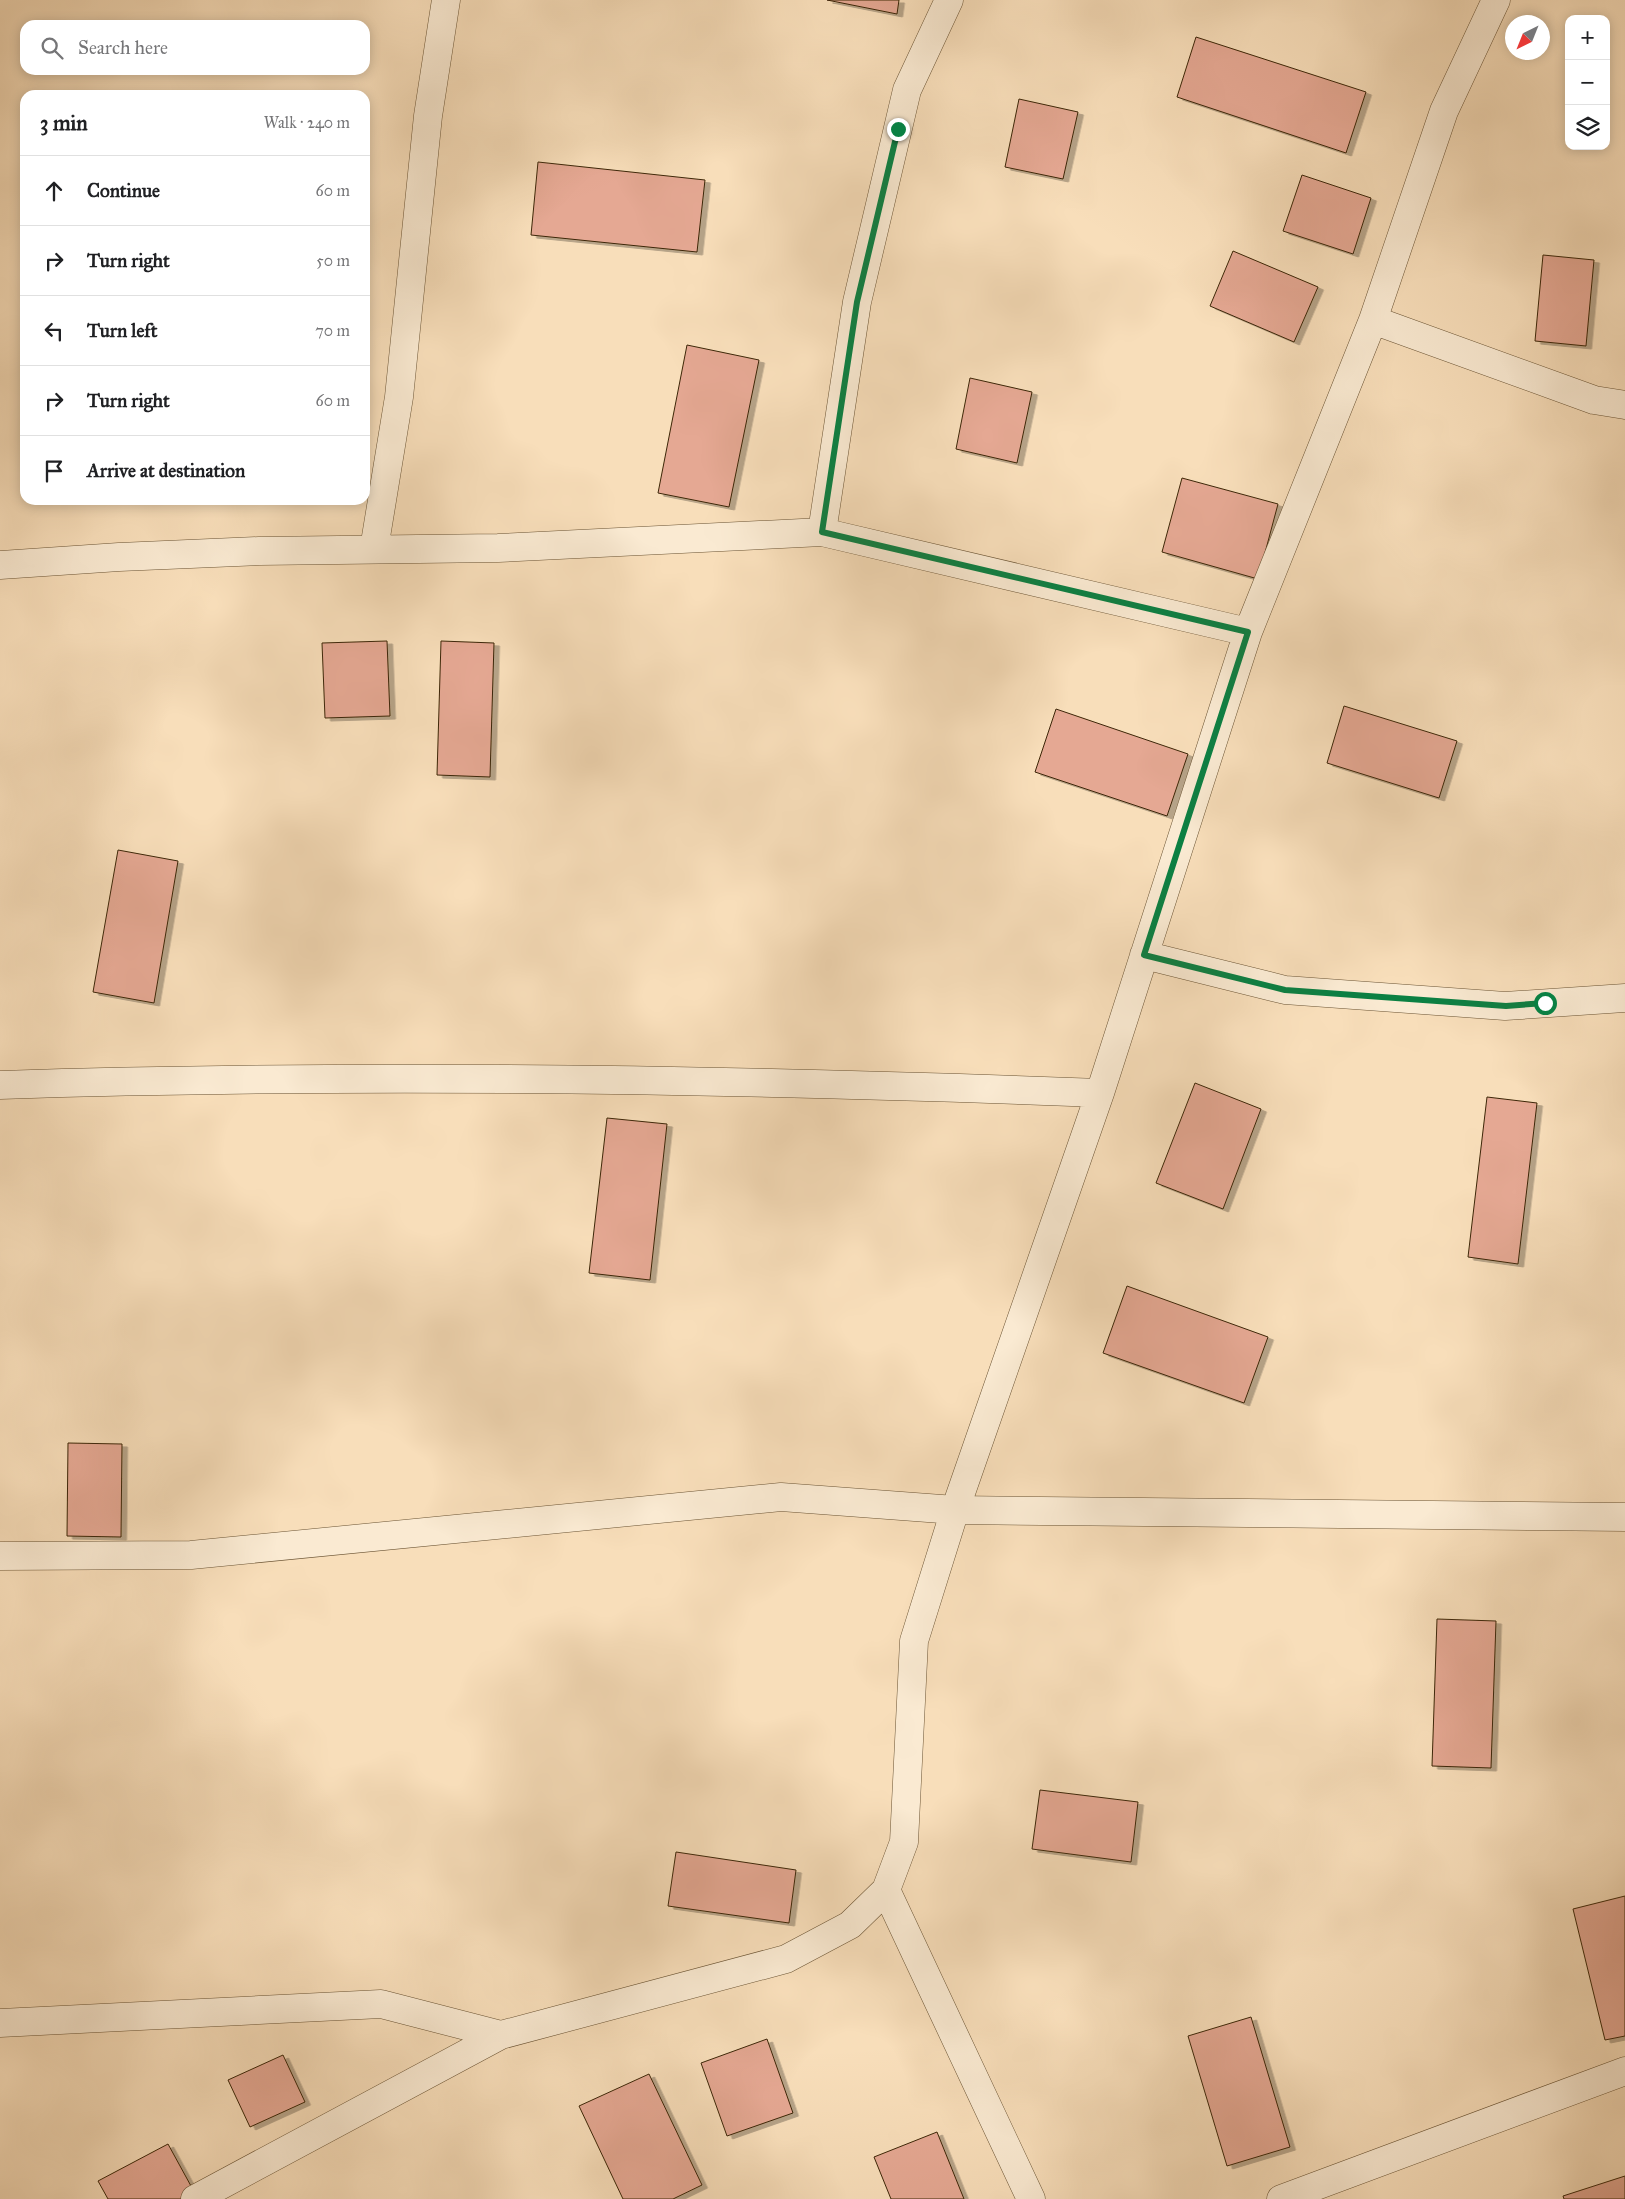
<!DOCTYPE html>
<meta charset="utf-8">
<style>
:root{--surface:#fff;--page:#f6f6f6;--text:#202124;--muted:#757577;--line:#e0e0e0}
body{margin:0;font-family:"IM FELL Great Primer",serif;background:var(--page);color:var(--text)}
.controls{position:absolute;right:15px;top:15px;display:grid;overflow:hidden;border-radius:10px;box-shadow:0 2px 12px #0003}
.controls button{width:45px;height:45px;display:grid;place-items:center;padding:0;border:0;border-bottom:1px solid var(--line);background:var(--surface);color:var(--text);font:25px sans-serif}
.compass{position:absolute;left:1505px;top:15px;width:45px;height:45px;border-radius:50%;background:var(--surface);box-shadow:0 2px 12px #0003;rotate:223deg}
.stop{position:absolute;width:15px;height:15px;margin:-11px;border:4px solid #0b8043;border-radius:50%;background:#fff}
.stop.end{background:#0b8043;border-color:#fff;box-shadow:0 1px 5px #0008}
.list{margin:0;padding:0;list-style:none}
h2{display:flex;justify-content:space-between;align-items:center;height:65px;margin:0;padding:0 20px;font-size:21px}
h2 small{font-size:16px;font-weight:400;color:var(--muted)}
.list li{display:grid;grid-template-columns:32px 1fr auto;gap:15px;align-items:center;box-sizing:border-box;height:70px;padding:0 20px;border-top:1px solid var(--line)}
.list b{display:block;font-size:19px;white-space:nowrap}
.list em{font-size:16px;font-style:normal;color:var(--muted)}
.icon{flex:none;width:28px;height:28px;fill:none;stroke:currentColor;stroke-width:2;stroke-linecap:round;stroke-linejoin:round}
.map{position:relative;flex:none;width:1625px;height:2199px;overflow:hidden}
.search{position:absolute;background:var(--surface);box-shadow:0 2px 12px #0003;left:20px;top:20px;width:350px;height:55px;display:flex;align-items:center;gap:12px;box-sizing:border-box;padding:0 18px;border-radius:15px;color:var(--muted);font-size:19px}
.panel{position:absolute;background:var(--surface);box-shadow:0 2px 12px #0003;left:20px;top:90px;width:350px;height:415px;border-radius:15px}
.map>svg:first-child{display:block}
.building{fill:#e5a893;stroke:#3c2607;filter:url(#shadow)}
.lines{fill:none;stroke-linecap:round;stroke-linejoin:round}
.minor-casing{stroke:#6b5434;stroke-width:29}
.minor{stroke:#faead2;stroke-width:28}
.route{stroke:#0b8043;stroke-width:6}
</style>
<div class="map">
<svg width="1625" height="2199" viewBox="0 0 1625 2199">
<defs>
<filter id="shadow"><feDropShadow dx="5.5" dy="3" stdDeviation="0" flood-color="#0004"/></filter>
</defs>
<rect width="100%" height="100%" fill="#f8deba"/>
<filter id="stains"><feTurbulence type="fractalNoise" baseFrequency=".004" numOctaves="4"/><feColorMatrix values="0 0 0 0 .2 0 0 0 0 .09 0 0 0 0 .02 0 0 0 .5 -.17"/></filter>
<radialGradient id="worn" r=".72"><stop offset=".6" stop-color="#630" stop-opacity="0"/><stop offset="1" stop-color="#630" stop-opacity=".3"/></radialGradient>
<path class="building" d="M827,0H899L897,14Z
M1196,37L1366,92L1346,153L1177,97Z
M1019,99L1078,112L1063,179L1005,167Z
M538,162L705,180L697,252L531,235Z
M1302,175L1371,198L1353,254L1283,231Z
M1233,251L1318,287L1294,342L1210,306Z
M1543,255L1594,260L1586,346L1535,341Z
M687,345L759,360L729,507L658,493Z
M970,378L1032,392L1017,463L956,449Z
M1182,478L1278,504L1258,579L1162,552Z
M387,641L390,716L325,718L322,643Z
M441,641L494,643L490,777L437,775Z
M1344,706L1457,741L1439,798L1327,763Z
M1056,709L1188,754L1167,816L1035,772Z
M118,850L178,861L154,1003L93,992Z
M1195,1083L1261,1109L1223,1209L1156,1183Z
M1487,1097L1537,1103L1518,1264L1468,1257Z
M607,1118L667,1124L650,1280L589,1273Z
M1127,1286L1268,1337L1244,1403L1103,1353Z
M68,1443L122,1444L121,1537L67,1536Z
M1437,1619L1496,1621L1491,1768L1432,1766Z
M1040,1790L1138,1802L1131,1862L1032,1849Z
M676,1852L796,1870L789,1923L668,1906Z
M1625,1896V2036L1605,2040L1573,1909Z
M1251,2017L1290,2147L1227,2166L1188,2036Z
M767,2039L793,2113L727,2136L701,2063Z
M283,2055L305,2102L250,2127L228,2080Z
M649,2074L702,2185L673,2199H623L579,2106Z
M937,2132L964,2199H891L874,2157Z
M168,2144L197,2197L193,2199H108L98,2181Z
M1625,2176V2199H1564L1563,2196Z"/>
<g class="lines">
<g class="minor-casing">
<path id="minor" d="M1373,320L1594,400L1625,405
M822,532L857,302L907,90L949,0
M374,549L399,397L428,116L446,0
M0,565L119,557L259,551L498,548L822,532L1248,632
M1144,955L1285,990L1505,1006L1625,998
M0,1085C366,1073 734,1079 1100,1093
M0,1556L191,1555L781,1497L955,1510L1625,1517
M886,1890L1031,2199
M0,2023L381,2004L501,2035
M195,2199L501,2035L786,1959L850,1925L886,1890L904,1842L914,1641L955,1510L1100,1093L1248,632L1373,320L1444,111L1496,0
M1281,2199L1625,2071"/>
</g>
<use href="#minor" class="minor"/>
</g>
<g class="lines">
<path class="route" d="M898,129L857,302L822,532L1248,632L1144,955L1285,990L1506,1006L1545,1003"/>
</g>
<rect width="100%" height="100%" filter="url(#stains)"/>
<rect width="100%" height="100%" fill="url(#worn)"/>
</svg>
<div class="controls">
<button>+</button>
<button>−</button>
<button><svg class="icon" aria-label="layers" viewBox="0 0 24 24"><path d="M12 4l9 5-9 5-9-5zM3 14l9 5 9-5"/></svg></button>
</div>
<svg class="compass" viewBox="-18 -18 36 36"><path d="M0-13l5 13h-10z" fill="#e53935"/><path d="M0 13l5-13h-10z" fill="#757577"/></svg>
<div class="stop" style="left:1545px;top:1003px"></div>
<div class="stop end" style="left:898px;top:129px"></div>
<div class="search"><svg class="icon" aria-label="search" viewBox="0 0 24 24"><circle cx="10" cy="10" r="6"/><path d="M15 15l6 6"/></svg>Search here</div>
<section class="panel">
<h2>3 min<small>Walk · 240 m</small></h2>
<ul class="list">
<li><svg class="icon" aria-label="ahead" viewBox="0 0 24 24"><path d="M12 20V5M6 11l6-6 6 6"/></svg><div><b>Continue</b></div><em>60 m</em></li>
<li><svg class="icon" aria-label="right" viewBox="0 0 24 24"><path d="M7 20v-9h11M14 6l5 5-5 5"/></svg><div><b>Turn right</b></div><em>50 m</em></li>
<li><svg class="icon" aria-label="left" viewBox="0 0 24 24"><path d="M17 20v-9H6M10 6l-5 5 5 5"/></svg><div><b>Turn left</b></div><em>70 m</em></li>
<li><svg class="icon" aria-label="right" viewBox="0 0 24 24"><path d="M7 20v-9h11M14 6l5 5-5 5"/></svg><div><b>Turn right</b></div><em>60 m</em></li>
<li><svg class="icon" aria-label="arrive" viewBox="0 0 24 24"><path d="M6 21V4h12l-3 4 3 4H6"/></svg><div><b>Arrive at destination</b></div></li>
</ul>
</section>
</div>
